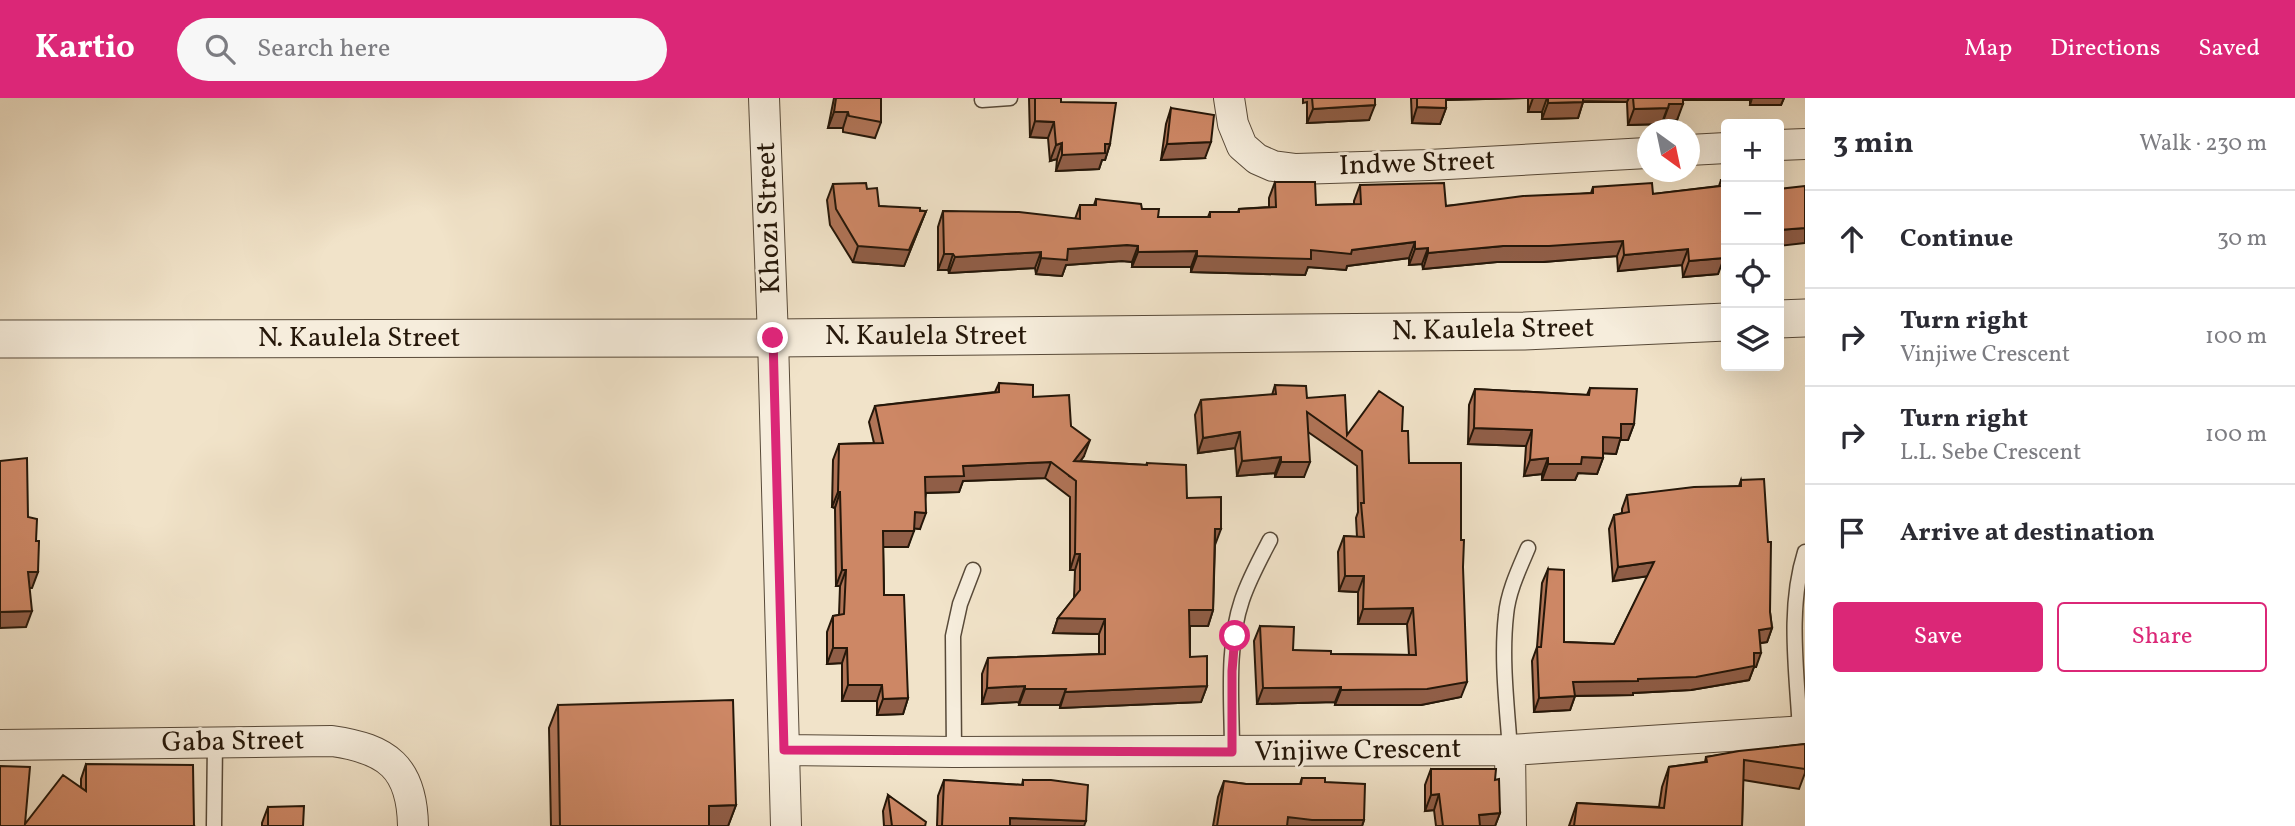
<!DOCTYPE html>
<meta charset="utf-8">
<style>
:root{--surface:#fff;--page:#f7f7f7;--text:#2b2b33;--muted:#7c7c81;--line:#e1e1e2;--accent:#db2777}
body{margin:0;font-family:Vollkorn,serif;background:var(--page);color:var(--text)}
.controls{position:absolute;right:21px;top:21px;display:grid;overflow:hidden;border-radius:7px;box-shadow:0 7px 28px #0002}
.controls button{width:63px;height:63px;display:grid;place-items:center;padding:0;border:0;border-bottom:2px solid var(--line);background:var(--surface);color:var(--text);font:35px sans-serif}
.compass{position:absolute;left:1637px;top:21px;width:63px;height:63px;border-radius:50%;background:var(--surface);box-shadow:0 7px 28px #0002;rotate:147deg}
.stop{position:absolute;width:21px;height:21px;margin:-16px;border:5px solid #db2777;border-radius:50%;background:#fff}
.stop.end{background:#db2777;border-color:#fff;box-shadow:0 2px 7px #0008}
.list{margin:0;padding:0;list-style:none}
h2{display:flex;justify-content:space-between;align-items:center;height:91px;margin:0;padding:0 28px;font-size:30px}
h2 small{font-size:23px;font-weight:400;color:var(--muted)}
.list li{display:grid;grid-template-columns:46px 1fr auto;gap:21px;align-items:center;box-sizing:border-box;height:98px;padding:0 28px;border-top:2px solid var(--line)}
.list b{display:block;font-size:26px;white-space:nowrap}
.list p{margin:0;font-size:23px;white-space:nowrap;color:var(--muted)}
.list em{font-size:23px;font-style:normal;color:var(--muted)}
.actions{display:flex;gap:14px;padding:21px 28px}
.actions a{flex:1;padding:16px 0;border:2px solid var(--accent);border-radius:7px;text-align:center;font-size:24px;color:var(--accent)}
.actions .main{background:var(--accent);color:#fff}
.icon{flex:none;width:38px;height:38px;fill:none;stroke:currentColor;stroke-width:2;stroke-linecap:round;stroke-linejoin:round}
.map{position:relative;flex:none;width:1805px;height:728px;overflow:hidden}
header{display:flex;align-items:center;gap:42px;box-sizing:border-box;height:98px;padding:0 35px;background:var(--accent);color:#fff}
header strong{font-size:33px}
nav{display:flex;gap:38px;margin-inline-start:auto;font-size:24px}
.search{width:490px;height:63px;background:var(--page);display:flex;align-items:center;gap:18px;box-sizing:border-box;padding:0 24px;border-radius:38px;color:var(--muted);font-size:26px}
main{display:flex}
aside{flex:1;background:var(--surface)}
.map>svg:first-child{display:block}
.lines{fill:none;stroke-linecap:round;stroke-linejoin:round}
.service-casing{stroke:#584a39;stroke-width:17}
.minor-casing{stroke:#584a39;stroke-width:32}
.tertiary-casing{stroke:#584a39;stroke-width:39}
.service{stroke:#f6eddc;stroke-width:14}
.minor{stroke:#f6eddc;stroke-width:30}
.tertiary{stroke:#f6eddc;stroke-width:37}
.wall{fill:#b07457;stroke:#251709;stroke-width:2}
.shaded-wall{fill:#905e47;stroke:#251709;stroke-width:2}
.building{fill:#cd8765;stroke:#251709;stroke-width:2}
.route{stroke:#db2777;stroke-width:9}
.labels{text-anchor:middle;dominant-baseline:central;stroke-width:6;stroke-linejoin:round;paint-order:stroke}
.street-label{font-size:28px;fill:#251709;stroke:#f6eddc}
</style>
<header>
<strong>Kartio</strong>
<div class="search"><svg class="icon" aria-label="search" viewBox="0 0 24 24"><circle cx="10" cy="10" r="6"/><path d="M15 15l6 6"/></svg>Search here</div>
<nav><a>Map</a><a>Directions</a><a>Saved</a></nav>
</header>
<main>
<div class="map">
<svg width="1805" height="728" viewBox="0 0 1805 728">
<rect width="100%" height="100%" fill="#f1e3c9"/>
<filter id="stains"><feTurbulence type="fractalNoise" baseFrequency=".00286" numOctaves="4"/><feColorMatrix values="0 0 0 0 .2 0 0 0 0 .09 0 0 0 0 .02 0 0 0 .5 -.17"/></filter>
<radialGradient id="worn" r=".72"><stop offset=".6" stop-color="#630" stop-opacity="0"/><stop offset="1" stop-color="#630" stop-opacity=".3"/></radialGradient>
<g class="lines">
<g class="service-casing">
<path id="service" d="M982,2L1010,0
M1800,633C1797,574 1787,511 1805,454
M1510,652C1507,608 1501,561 1506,517C1508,494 1519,471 1528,450
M954,654L953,538L960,506L973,472
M1232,654C1232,605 1226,549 1242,502C1249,481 1260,461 1270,442
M214,728L215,644"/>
</g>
<g class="minor-casing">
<path id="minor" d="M764,0L773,240L786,728
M1229,0L1233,26L1242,48L1257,61L1273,68L1296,71L1429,67L1647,55
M1779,47L1805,46
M1689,52L1726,50
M0,647L332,643C387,651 412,669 413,728
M784,652L954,654L1510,652L1805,633
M1510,652L1511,728"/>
</g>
<g class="tertiary-casing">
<path id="tertiary" d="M1779,221L1805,220
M0,241L773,240L1524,233L1726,224"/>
</g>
<use href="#service" class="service"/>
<use href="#minor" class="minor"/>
<use href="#tertiary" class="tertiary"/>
</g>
<path class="wall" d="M834,0H881V24L875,40L843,34V30H828Z
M1029,0H1061V4L1110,46L1105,62H1102L1099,71L1056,73L1057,61L1050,63L1048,40L1030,39Z
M1303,0H1375L1369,22L1307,25V4L1303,5Z
M1411,0H1527L1446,2V10L1440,26L1412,25Z
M1528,0H1784L1781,7H1750V2H1683L1677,22H1663L1662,26L1628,27L1627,4H1583L1578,20L1542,21V14H1528Z
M1171,10L1205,60L1161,62L1166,26Z
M1721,82H1726V150H1723L1718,176L1683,179L1682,167L1618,173L1617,158L1543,164H1497L1423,171L1422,166L1409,167V160L1347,168L1346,172L1308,169L1305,177L1191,174V169H1132V164L1122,163L1066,167L1062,178L1036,176L1035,170L949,175L948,172H938V129L943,113L1075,121L1080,107H1094L1096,101L1142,111L1158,119H1208L1210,114H1238L1239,111L1269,109V100L1275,84L1316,107L1354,106V103L1360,87L1446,108L1591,95L1593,89L1653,96L1719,88Z
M833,86L867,91L879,108L926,113L904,168L853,164L830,127L827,102Z
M999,285L1033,299L1071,328L1084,358L1080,363L1146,367L1147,365L1187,400L1215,447L1213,512L1208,528H1190V559L1207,588L1201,604L1060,610V607H1019V604L982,606V576L988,560L1099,556V536L1053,535L1058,520L1074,500L1075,472H1070V399L1045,380L963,383L959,394L926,395L920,431L914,430L908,449H883L884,497L908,600L903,616L877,617V603H842V565L827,566V534L833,518L839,517L840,488H836L835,410L832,409L833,362L839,346L874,345L869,324L875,308L995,294Z
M1275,287L1307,300L1347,337L1402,333L1409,365L1461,442L1463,469L1461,599L1421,607H1335V604L1257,606L1254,543L1260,528L1293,552L1331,556L1409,557L1407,526H1358V494L1339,493L1338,454L1344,438L1357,439L1356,420L1358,414L1357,368L1308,334L1304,379H1275V375L1237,378L1235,350L1198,355L1195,317L1201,302L1272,297Z
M1590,290L1634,326L1628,342H1620L1616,356L1603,355V360L1597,376L1578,375L1575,382H1542V376L1524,378L1526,348L1468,346L1469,307L1475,291L1587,297Z
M1741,382L1770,514L1772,530L1767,544L1760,545L1756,569H1754L1749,582L1691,592L1633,595V597L1575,598L1570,612L1534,614L1532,563L1537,549L1542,485L1548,471L1564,544L1614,546L1648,478L1613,483L1609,431L1614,417L1622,415V411L1627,397L1739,388Z
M558,607L736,707L728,728H551L549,630Z
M1805,646V675L1799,691L1743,682L1742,728H1569L1577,705L1659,709L1662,689L1669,669L1705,664L1706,659Z
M86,666L194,728L25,726L81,689V681Z
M1431,671L1495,682L1500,715L1495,728H1436L1434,712L1425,713V687Z
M1302,680L1325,684L1364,722L1362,728H1213L1218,699L1224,683L1246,686H1300Z
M944,682L1022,687L1023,682L1084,728H937L938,698Z
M888,697L925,728H884L883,713Z
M268,709L303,728H262V725Z"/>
<path class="shaded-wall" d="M1441,0H1527L1441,2Z
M1533,0H1547L1542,14H1528Z
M1579,0H1629L1627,4L1577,3Z
M1678,0H1750V2H1677Z
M1752,0H1784L1781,7H1750Z
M1583,4L1578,20L1542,21L1548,5Z
M1669,6H1683L1677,22H1663Z
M1375,7L1369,22L1307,25L1313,11Z
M1417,9L1446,10L1440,26L1412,25Z
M1668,10L1662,26L1628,27L1634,11Z
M834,14H848L843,30H828Z
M1035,23L1054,24L1048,40L1030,39Z
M1211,44L1205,60L1161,62L1167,46Z
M1062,45L1057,61L1050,63L1056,47Z
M1105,46H1110L1105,62H1102L1099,71L1056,73L1062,57Z
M926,113L904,168L853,164L858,148Z
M1805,130V145L1779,148V132Z
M1722,134H1726V150H1716Z
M1623,143L1617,158L1543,164H1497L1423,171L1428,155L1503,148Z
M1415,144L1409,160L1347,168L1346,172L1308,169L1305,177L1191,174L1197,158L1311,152H1352Z
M1127,147L1138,148L1132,164L1122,163L1066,167L1062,178L1036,176L1041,160L1068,151Z
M1428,150L1422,166L1409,167L1415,151Z
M1688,151L1682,167L1618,173L1624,157Z
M1197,153L1191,169H1132L1138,154Z
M1041,154L1035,170L949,175L955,159Z
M944,156H953L948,172H938Z
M1724,160L1718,176L1683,179L1689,163Z
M1621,326H1634L1628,342H1620L1616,356L1597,355L1603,339Z
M1474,330L1532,332L1526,348L1468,346Z
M1240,334L1235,350L1198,355L1203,340Z
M1090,342L1084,358L1069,379L1074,363Z
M1281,359L1275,375L1237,378L1242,363Z
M1582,359L1603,360L1597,376L1578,375L1575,382H1542L1548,366Z
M1548,360L1542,376L1524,378L1530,362Z
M1051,364L1045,380L963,383L959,394L920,395L925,379L963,368Z
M1281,364H1310L1304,379H1275Z
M838,394H840L835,410L832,409Z
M915,414L926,415L920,431L909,430Z
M1215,431H1221L1215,447Z
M883,433H914L908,449H877Z
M1075,456H1080L1075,472H1070Z
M1654,464L1649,478L1613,483L1618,469Z
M842,472H846L840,488H836Z
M28,474H38L32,490H22Z
M1345,478H1364L1358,494L1339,493Z
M1413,510L1407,526H1358L1363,511Z
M1189,512H1213L1208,528H1184Z
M32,513L26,529L0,530V514Z
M1058,520L1105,521L1099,536L1053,535Z
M1772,530L1767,544L1754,546L1759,532Z
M833,550H847L842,565L827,566Z
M1754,555H1761L1756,569H1754L1749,582L1691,592L1633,595V597L1568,598L1573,584L1638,581Z
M1467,584L1461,599L1421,607H1335L1341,592Z
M848,587H882L877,603H842Z
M1025,588L1019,604L982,606L987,590Z
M1207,588L1201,604L1060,610L1065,594Z
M1341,589L1335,604L1257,606L1263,590Z
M1025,591H1066L1060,607H1019Z
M1575,598L1570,612L1534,614L1539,600Z
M908,600L903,616L877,617L883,601Z
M1439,696L1434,712L1425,713L1431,697Z
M736,707L728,728H702L709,708Z
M1500,715L1495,728H1475L1479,717Z
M1288,719L1364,722L1362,728H1285Z
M1010,720L1086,723L1084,728H1007Z"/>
<path class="building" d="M836,0H881V24L849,18L848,14H834Z
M1035,0H1061V4L1116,5L1110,46H1105V55L1062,57V45L1056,47L1054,24L1035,23Z
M1312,0H1375V7L1313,11Z
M1417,0H1446V10L1417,9Z
M1548,0H1583V4L1548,5Z
M1633,0H1683V6H1669L1668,10L1634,11Z
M1171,10L1214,17L1211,44L1167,46Z
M1721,82H1726V134H1722L1724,160L1689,163L1688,151L1624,157L1623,143L1549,148H1503L1428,155V150L1415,151V144L1352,152L1351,156L1311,152V161L1197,158V153L1138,154V148L1127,147L1068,151L1067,162L1041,160V154L955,159L953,156H944L943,113L1019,114L1080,121V107H1096V101L1141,106L1142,111H1159L1158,119H1210V114H1239V111L1276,109L1275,84H1315L1316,107L1361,106L1360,87L1444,85L1446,108L1523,98L1593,95V89L1652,85L1653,96L1722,88Z
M866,85L867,91L877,90L879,108L920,110V113H926L909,152L858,148L836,111L833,86Z
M1805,88V130L1779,132V91Z
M999,285L1033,287V299L1069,297L1071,328L1090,342L1074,363L1147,367V365L1186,367L1187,400L1221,399V431H1215L1213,512H1189L1190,559L1207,558V588L1065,594L1066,591H1025V588L987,590L988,560L1105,556V521L1058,520L1080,492V456H1075L1076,383L1051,364L963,368L964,378L925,379L926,415L915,414L914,433H883L884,497H904L908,600L883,601L882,587H848L847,550H833V518L844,516L846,472H842L840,394H838L839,346L883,345L875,308L999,294Z
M1275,287L1306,288L1307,300L1345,297L1347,337L1379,293L1403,309L1402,333H1408L1409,365H1461V442H1464L1463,469L1467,584L1427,591L1341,592V589L1263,590L1260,528L1294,529L1293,552L1331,553V556L1416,557L1413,510L1363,511L1364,478H1345L1344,438L1364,439L1361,405H1364L1362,353L1307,314L1310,364H1281V359L1242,363L1240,334L1203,340L1201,302L1276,296Z
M1590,290L1637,291L1634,326H1621V340L1603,339V360L1582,359L1581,366H1548V360L1530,362L1532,332L1474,330L1475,291L1589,297Z
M27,360L28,419L37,421L36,443H39L38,474H28L32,513L0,514V363Z
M1764,381L1768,444H1771L1770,514L1772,530L1759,532L1761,555H1754V568L1696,579L1638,581V583L1573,584L1575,598L1539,600L1537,549H1541L1548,471L1564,472V544L1614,546L1654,464L1618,469L1614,417L1629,414L1627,397L1694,389L1741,388V382Z
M733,602L736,707L709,708V728H560L558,607Z
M1805,646V671L1744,662L1742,728H1574L1577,705L1664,710L1669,669L1707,664L1706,659L1739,653Z
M86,666L193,667L194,728H0V668L30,669L25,726L63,677L86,693Z
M1431,671H1496L1495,682L1499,681L1500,715L1479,717L1480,728H1443L1439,696L1431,697Z
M1302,680H1325V684L1365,686L1364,722H1312L1288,719L1287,728H1217L1224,683L1246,686H1301Z
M944,682L1023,687V682H1051L1088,687L1086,723L1010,720V728H942Z
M888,697L926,724L925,728H892Z
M304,708L303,728H268V709Z"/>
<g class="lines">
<path class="route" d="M773,240L784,652L1232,654V573L1235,538"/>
</g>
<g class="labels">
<g class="street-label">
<text transform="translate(1417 66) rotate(-2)">Indwe Street</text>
<text transform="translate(769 120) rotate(-92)">Khozi Street</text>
<text transform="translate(1493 232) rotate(-1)">N. Kaulela Street</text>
<text x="926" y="238">N. Kaulela Street</text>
<text x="359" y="240">N. Kaulela Street</text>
<text transform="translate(233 644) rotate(-1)">Gaba Street</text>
<text transform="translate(1358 653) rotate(-1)">Vinjiwe Crescent</text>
</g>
</g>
<rect width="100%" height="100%" filter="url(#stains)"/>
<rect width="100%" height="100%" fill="url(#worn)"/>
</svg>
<div class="controls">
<button>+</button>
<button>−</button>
<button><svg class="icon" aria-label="locate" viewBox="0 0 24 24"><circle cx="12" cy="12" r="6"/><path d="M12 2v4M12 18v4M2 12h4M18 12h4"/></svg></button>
<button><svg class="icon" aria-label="layers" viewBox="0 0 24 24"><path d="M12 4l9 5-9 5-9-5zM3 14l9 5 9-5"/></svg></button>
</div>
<svg class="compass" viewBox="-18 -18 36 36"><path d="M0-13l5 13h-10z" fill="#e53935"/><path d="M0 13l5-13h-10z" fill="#7c7c81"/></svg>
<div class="stop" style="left:1235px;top:538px"></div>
<div class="stop end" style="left:773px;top:240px"></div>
</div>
<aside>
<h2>3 min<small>Walk · 230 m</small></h2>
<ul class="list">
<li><svg class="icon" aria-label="ahead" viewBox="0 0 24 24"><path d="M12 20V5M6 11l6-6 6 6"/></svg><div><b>Continue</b></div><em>30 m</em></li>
<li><svg class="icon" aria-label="right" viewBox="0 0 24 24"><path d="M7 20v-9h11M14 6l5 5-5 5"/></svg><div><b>Turn right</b><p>Vinjiwe Crescent</p></div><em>100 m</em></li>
<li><svg class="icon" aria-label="right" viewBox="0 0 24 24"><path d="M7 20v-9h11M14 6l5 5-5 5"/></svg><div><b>Turn right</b><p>L.L. Sebe Crescent</p></div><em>100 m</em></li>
<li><svg class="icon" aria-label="arrive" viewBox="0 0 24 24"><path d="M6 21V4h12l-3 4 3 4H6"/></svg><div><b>Arrive at destination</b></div></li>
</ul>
<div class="actions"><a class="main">Save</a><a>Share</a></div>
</aside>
</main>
